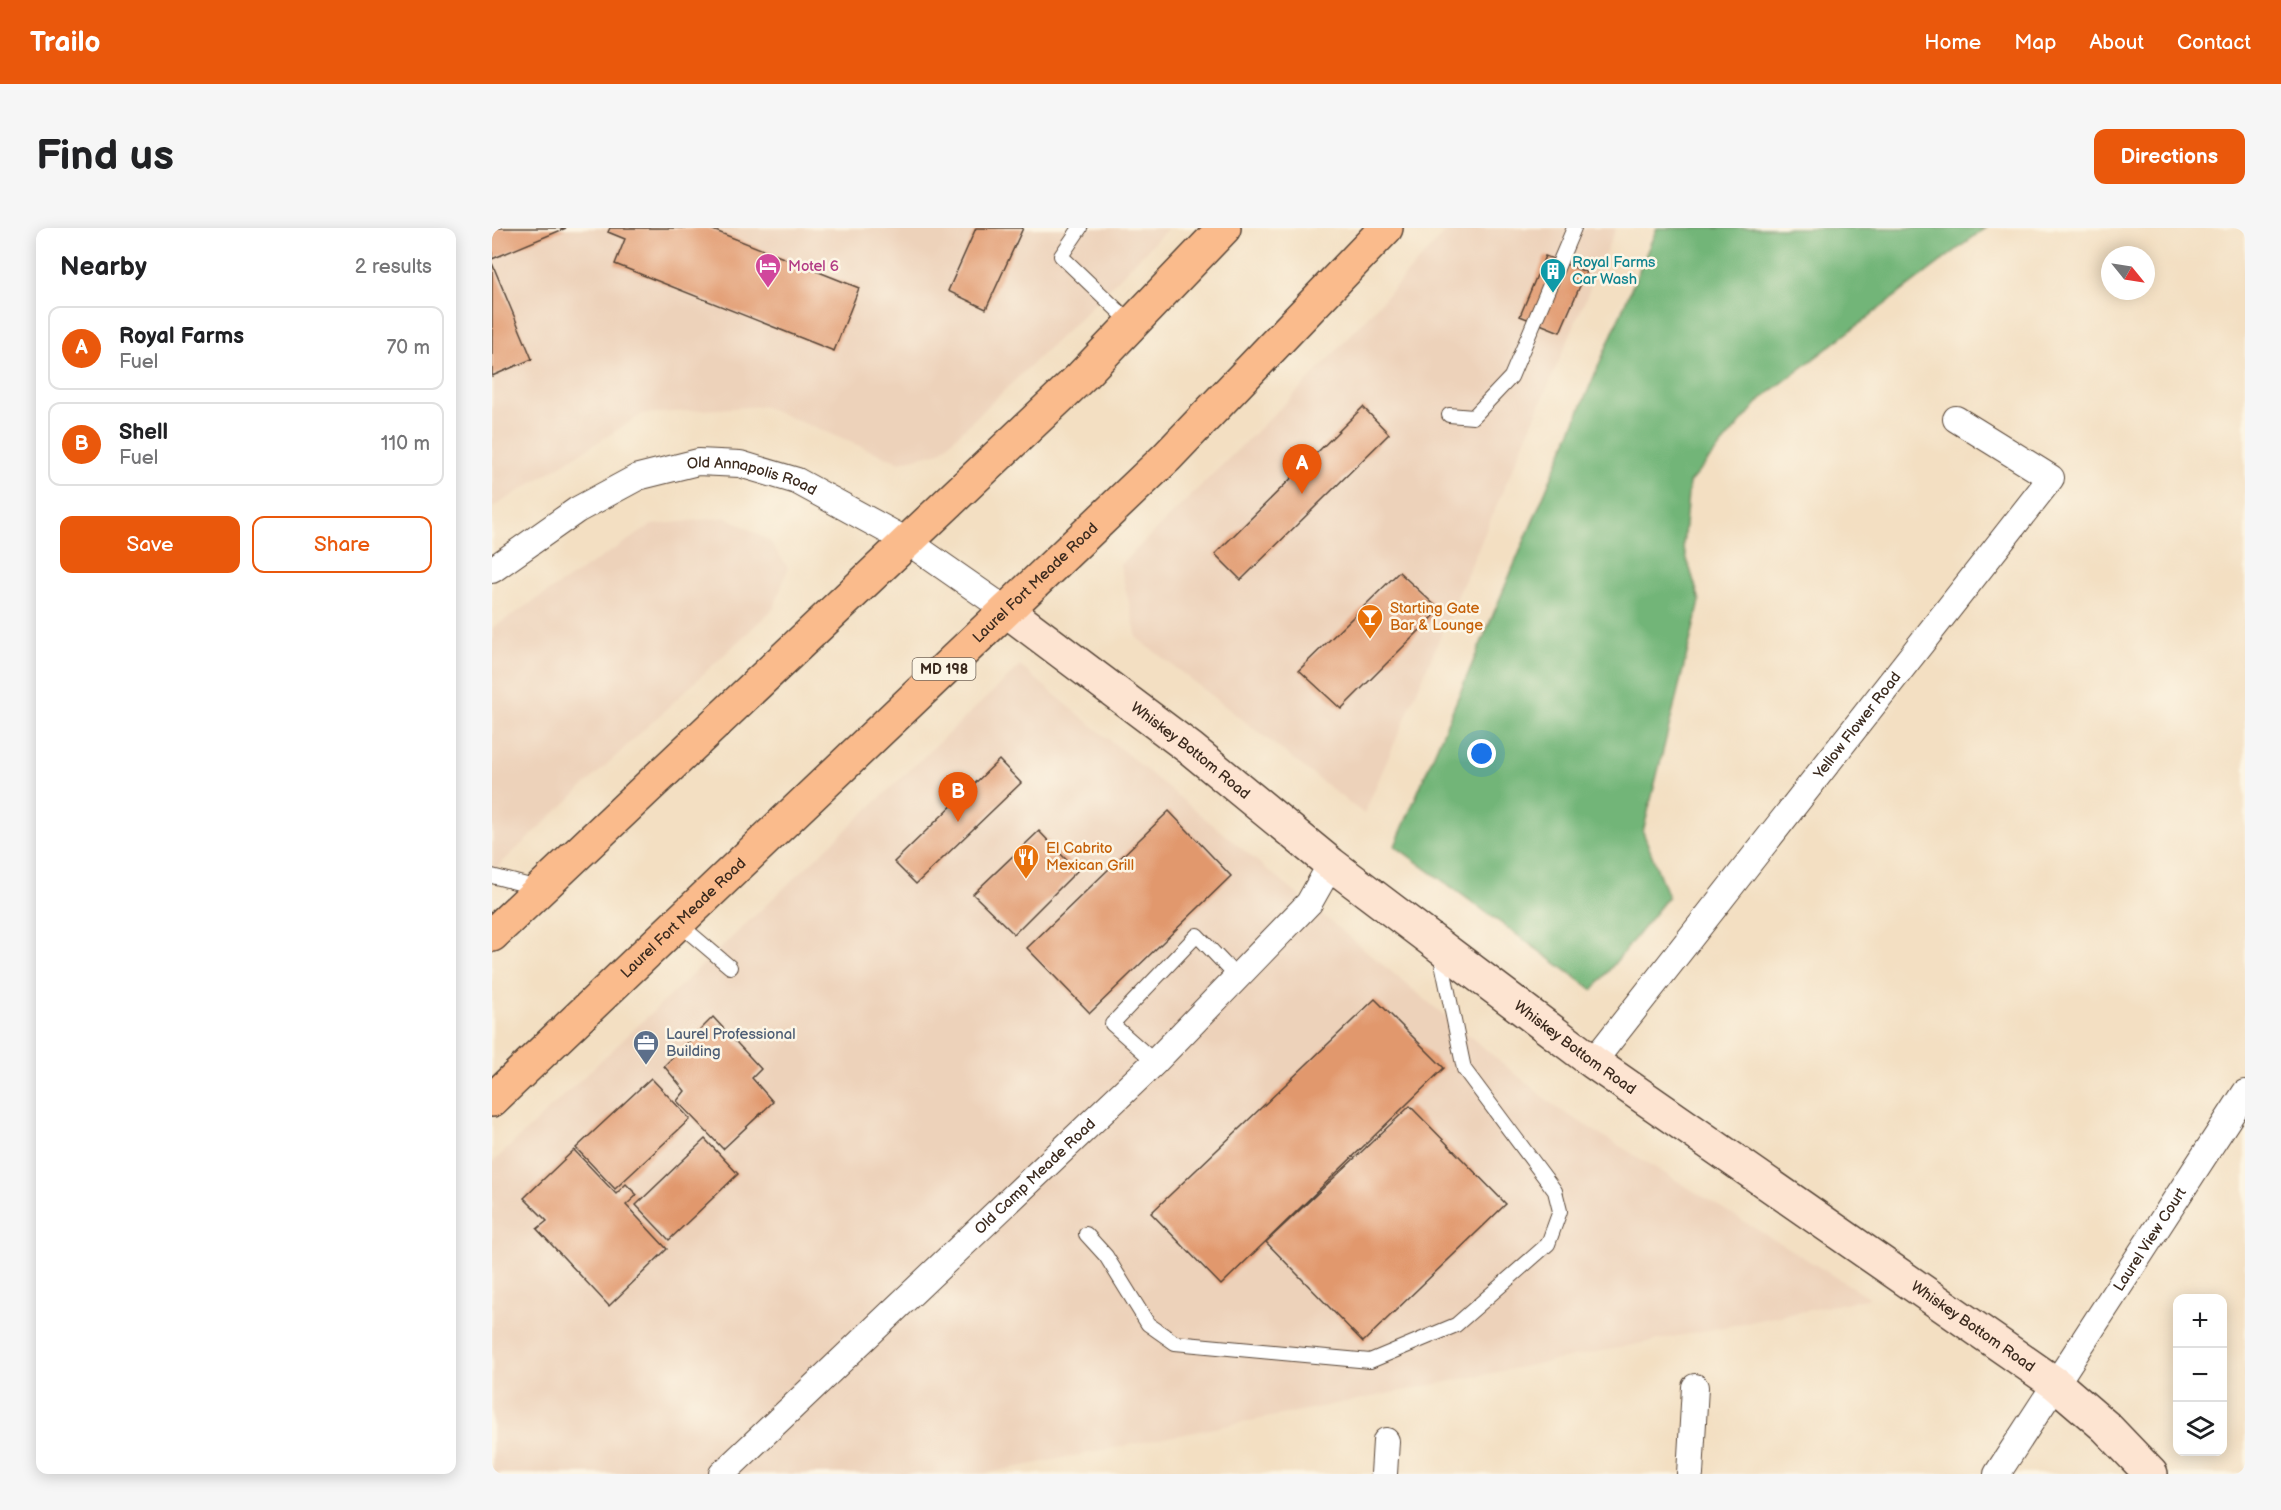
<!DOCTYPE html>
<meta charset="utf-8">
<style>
:root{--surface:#fff;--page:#f6f6f6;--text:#202124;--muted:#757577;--line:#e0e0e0;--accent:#ea580c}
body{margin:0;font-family:"Balsamiq Sans",sans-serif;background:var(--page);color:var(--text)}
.controls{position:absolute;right:18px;bottom:18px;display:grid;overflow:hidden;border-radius:12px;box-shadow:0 3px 15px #0003}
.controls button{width:54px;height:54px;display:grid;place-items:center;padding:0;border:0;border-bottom:2px solid var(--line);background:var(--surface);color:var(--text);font:30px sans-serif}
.compass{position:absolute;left:1609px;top:18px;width:54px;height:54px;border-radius:50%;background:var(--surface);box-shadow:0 3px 15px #0003;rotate:120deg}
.you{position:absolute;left:990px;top:526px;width:21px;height:21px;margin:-15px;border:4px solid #fff;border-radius:50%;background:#1a73e8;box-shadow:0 0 0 9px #1a73e833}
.badge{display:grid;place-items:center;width:39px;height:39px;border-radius:50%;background:var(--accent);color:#fff;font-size:20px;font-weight:700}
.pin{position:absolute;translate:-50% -50px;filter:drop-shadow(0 2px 3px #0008)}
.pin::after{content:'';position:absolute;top:32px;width:21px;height:18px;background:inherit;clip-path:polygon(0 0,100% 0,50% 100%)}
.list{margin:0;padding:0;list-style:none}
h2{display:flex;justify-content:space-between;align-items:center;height:78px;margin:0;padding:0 24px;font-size:26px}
h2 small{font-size:20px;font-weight:400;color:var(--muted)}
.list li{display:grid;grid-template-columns:39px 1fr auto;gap:18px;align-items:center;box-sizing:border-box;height:84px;margin:0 12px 12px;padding:0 12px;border:2px solid var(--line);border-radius:12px}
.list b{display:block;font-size:22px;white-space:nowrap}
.list p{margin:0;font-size:20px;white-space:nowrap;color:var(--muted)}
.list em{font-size:20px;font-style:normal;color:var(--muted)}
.actions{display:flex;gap:12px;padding:18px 24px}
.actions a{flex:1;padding:14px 0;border:2px solid var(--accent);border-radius:12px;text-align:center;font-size:21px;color:var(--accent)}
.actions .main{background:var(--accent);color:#fff}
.icon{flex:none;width:33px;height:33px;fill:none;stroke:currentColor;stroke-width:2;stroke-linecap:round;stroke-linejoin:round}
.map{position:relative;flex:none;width:1753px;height:1246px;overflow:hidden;border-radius:12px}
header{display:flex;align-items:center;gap:36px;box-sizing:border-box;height:84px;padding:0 30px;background:var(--accent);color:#fff}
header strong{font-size:28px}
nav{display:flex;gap:33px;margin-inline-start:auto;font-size:21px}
.intro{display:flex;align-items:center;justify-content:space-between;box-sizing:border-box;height:144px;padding:0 36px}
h1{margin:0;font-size:42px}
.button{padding:15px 27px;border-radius:12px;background:var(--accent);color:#fff;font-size:21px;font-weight:700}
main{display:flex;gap:36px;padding:0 36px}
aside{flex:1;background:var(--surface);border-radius:12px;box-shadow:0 3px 15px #0003}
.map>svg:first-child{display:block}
.built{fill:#edd2ba}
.forest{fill:#72b578;stroke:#56704b;stroke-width:1.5}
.building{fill:#e1986d}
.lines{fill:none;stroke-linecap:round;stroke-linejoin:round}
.lane-casing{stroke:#574537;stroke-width:16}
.street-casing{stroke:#574537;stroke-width:28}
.secondary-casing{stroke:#574537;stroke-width:36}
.primary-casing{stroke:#574537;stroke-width:36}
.lane{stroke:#fff;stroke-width:14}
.street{stroke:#fff;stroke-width:26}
.secondary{stroke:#fde4d1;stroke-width:33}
.primary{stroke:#fabb8c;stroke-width:33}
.labels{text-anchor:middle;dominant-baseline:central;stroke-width:5;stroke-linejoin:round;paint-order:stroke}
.shield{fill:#fcf5e5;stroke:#75675a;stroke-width:1.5}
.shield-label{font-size:14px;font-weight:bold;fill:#3b2a1e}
.culture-label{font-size:15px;fill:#0d838f;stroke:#fcf5e5;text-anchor:start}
.hotel-label{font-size:15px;fill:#b23c85;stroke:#fcf5e5;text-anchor:start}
.street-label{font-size:15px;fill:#3b2a1e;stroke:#fcf5e5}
.food-label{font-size:15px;fill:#c56008;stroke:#fcf5e5;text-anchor:start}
.service-label{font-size:15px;fill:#4e5e75;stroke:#fcf5e5;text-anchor:start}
</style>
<header>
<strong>Trailo</strong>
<nav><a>Home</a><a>Map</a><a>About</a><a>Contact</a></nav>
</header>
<div class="intro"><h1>Find us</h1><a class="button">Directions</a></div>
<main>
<aside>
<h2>Nearby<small>2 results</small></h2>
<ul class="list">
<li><span class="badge">A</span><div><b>Royal Farms</b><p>Fuel</p></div><em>70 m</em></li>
<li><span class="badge">B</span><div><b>Shell</b><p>Fuel</p></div><em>110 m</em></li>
</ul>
<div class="actions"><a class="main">Save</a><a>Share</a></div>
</aside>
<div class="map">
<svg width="1753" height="1246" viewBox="0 0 1753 1246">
<rect width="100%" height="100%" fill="#fcf5e5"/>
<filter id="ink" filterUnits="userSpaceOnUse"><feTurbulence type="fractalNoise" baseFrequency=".0167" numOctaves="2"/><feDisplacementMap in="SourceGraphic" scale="12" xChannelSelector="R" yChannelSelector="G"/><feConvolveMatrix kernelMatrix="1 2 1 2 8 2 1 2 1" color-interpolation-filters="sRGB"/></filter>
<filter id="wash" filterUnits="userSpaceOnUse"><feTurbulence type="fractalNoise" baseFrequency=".008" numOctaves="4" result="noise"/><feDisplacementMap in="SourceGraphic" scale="24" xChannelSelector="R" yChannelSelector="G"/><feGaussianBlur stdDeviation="1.35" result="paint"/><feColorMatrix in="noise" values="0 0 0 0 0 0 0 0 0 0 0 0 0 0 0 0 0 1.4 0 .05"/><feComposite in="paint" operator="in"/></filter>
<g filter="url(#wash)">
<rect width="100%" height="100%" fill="#f3dfc2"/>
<path class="built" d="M0,0H676L588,90L448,224L407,234L270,178L151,186L0,280Z
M957,0H1124L872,586L645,410L628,337L819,150Z
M235,289L278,313L296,340L282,380L0,644V400L160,297Z
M528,438L1065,880L1378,1070L491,1246H0V935Z"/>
<path class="forest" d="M1165,0H1493L1269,171L1197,255L1191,318L1208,373L1151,604L1176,669L1101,762L903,618Z"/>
<g id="blocks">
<path class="building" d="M0,0H74L0,31Z
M118,0H216L367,60L342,123L123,36L133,11L116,4Z
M484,0H531L494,81L456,63Z
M1053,28L1094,44L1068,104L1028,88Z
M0,35L40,131L0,148Z
M871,179L897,206L749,352L723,326Z
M907,344L948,382L849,481L807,442Z
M507,532L529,555L424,656L402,634Z
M677,583L739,648L598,785L535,720Z
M547,603L585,643L522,706L481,666Z
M883,771L952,840L729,1057L659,985Z
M221,789L269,841L260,850L281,874L231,921L185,873L193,863L172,838Z
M159,850L198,891L123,961L84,920Z
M918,878L1014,976L871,1114L774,1014Z
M213,911L246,946L177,1012L144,977Z
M82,922L124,966L134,956L145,967L134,977L175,1021L117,1078L45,1001L55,993L32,970Z"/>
</g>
</g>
<g filter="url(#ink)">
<use href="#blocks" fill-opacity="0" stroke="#574537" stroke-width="1.5"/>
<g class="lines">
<g class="lane-casing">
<path id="lane" d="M588,0L569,28L640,96
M957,187L981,189L1019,149L1082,0
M0,648L46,660
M186,695L238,739
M663,834L620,796L705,707L745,749
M594,1006L614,1028L656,1096L683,1115L878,1133L964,1097L1056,1016L1068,983L1063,963L972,841L948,725"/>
</g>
<g class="street-casing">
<g id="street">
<path id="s1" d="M0,342L85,282L146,249L206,234L248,236L305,253L415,313L514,382"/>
<path id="s2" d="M1101,834L1559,250L1464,191"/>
<path id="s3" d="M230,1246L663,834L817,675L839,636"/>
<path d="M892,1246L894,1213"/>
<path d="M1198,1246L1203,1159"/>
<path id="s4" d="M1505,1246L1753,865"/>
</g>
</g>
<g class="secondary-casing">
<g id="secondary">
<path id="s5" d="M514,382L699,521L839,636L1101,834L1564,1156L1614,1199L1659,1246"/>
</g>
</g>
<g class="primary-casing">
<g id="primary">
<path d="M0,707L589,149L732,0"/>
<path id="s6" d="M0,872L674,230L894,0"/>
</g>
</g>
<use href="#lane" class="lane"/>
<use href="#street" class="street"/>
<use href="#secondary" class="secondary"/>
<use href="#primary" class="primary"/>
</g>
</g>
<defs>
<g id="hotel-pin" transform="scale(1.35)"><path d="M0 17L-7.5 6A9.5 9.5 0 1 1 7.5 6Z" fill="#d1479c" stroke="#fcf5e5"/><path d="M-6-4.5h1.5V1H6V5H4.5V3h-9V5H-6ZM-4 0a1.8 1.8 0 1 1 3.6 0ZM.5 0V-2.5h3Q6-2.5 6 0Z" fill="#fff"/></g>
<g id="building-pin" transform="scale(1.35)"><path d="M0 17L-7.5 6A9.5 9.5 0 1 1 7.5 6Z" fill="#0f9aa8" stroke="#fcf5e5"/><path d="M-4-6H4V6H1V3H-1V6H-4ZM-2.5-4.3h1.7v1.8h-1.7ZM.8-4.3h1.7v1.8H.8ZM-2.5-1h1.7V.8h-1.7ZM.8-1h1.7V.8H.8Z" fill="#fff"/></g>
<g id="bar-pin" transform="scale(1.35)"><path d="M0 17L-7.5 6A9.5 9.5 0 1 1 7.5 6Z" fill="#e8710a" stroke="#fcf5e5"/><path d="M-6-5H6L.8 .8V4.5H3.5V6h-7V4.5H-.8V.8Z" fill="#fff"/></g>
<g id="restaurant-pin" transform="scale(1.35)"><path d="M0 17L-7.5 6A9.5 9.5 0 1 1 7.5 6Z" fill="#e8710a" stroke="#fcf5e5"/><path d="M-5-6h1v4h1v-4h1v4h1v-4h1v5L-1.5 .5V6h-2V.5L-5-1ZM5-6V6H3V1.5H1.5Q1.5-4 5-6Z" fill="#fff"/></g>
<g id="office-pin" transform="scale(1.35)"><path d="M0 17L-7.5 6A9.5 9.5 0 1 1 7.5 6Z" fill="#5c6f8a" stroke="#fcf5e5"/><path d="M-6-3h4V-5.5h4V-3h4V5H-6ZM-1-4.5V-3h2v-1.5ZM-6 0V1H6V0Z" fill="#fff"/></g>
</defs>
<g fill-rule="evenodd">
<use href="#hotel-pin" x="276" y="38"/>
<use href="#building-pin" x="1061" y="43"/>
<use href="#bar-pin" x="878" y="389"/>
<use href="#restaurant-pin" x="534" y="629"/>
<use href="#office-pin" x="154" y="815"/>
</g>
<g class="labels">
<rect class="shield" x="420.5" y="430" width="63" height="22" rx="4.5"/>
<g class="shield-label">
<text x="452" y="441">MD 198</text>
</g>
<g class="culture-label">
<text x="1080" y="34">Royal Farms<tspan x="1080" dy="17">Car Wash</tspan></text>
</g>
<g class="hotel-label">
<text x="296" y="38">Motel 6</text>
</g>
<g class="street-label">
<text stroke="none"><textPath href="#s1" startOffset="291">Old Annapolis Road</textPath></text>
<text stroke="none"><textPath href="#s6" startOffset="750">Laurel Fort Meade Road</textPath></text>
<text stroke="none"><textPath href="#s2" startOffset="428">Yellow Flower Road</textPath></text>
<text stroke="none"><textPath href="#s5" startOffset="232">Whiskey Bottom Road</textPath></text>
<text stroke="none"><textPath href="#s6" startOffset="264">Laurel Fort Meade Road</textPath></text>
<text stroke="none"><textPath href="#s5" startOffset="718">Whiskey Bottom Road</textPath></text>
<text stroke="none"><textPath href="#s3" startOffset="432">Old Camp Meade Road</textPath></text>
<text stroke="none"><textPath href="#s4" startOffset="280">Laurel View Court</textPath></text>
<text stroke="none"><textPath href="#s5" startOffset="1204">Whiskey Bottom Road</textPath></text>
</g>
<g class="food-label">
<text x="898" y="380">Starting Gate<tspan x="898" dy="17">Bar &amp; Lounge</tspan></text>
<text x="554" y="620">El Cabrito<tspan x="554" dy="17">Mexican Grill</tspan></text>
</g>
<g class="service-label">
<text x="174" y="806">Laurel Professional<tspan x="174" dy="17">Building</tspan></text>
</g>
</g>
</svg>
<div class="controls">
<button>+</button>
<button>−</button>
<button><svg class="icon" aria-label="layers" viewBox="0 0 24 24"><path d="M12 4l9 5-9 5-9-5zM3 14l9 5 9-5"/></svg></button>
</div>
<svg class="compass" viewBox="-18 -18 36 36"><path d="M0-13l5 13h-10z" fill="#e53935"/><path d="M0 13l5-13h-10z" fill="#757577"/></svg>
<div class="you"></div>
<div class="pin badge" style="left:810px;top:266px">A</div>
<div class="pin badge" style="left:466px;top:594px">B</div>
</div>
</main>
